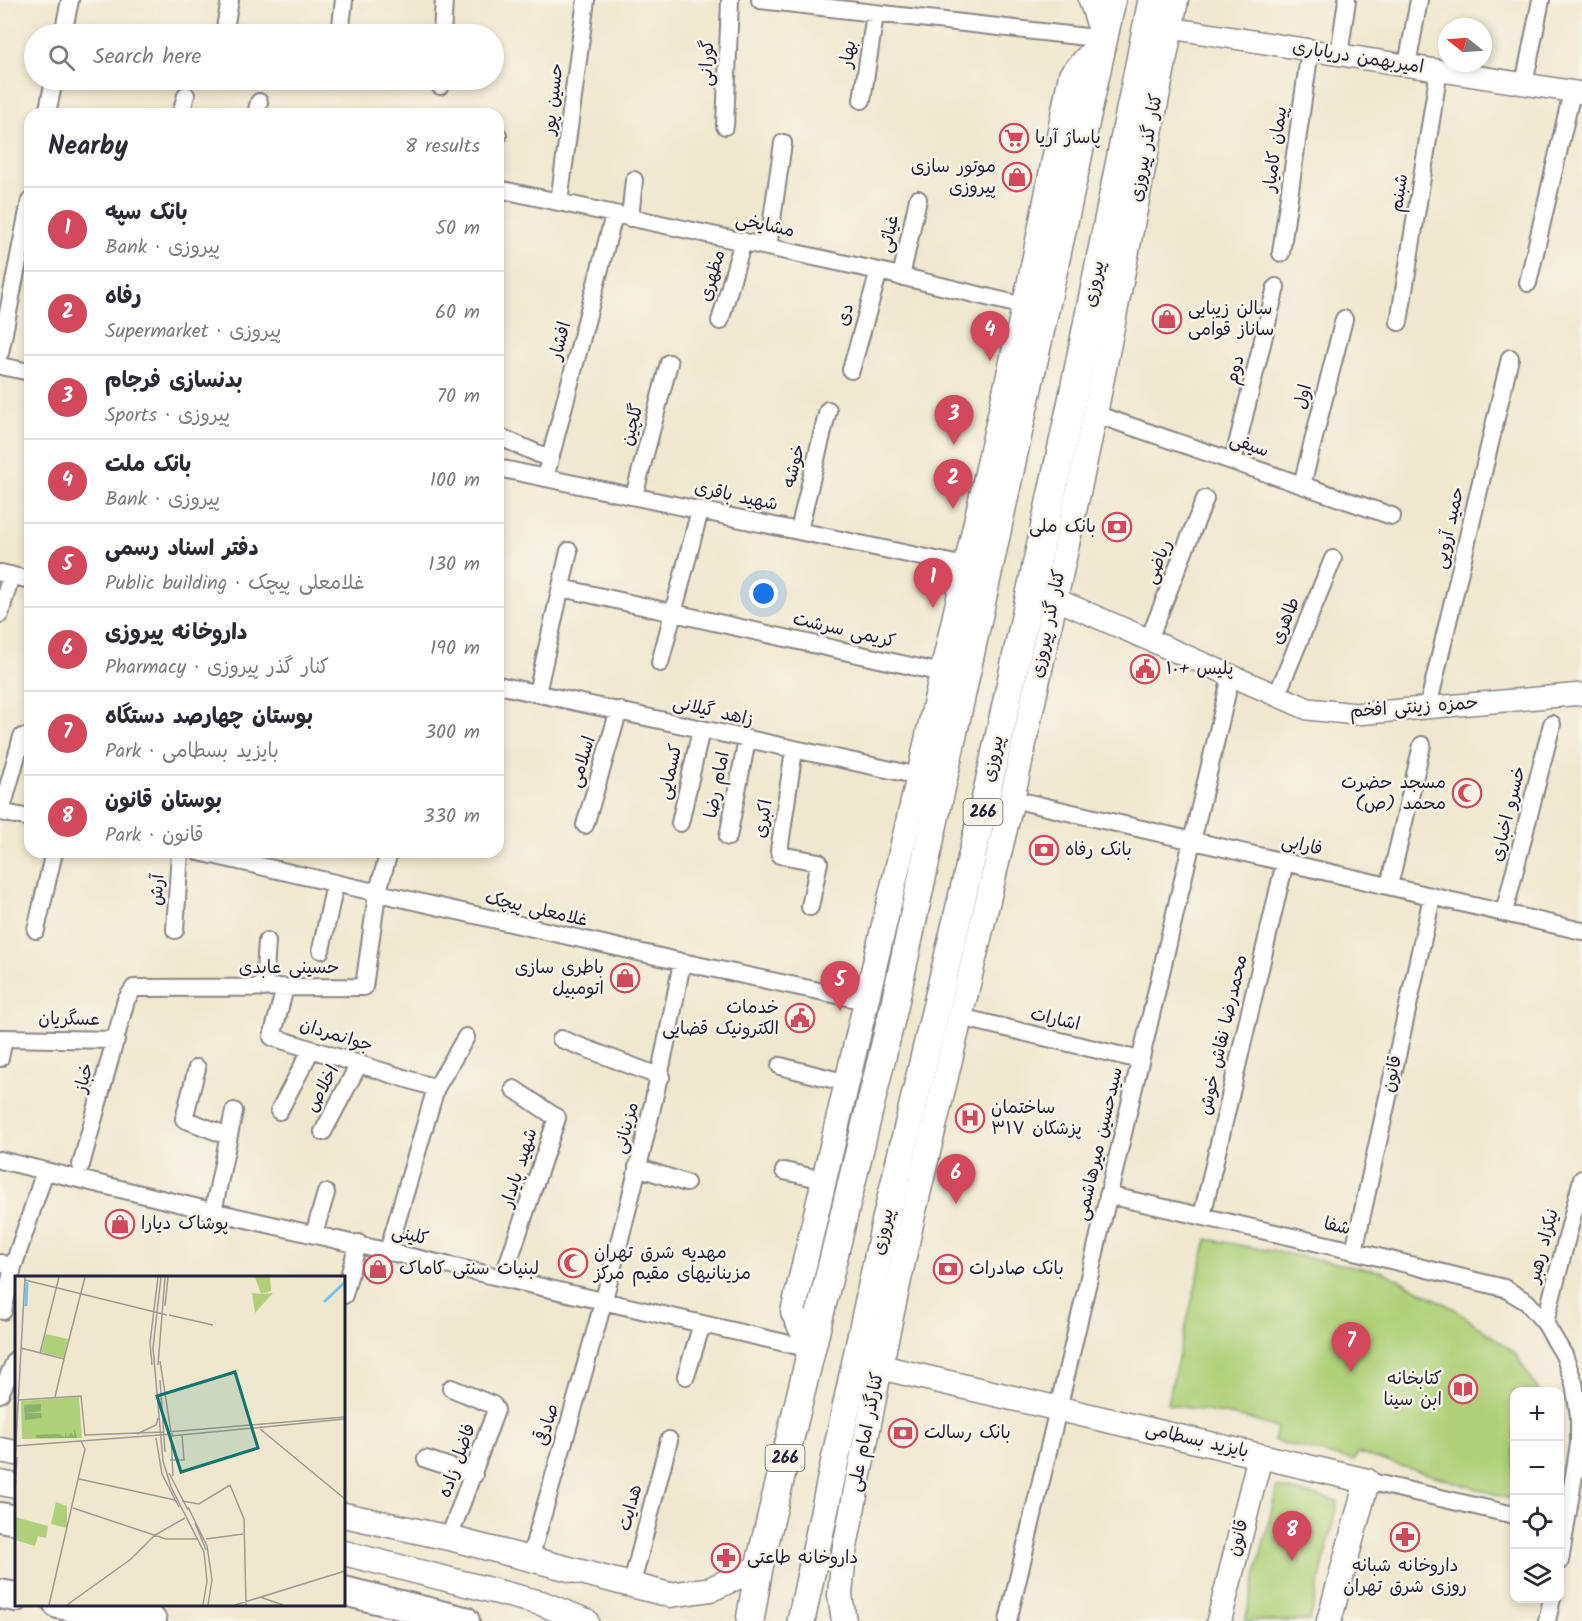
<!DOCTYPE html>
<meta charset="utf-8">
<style>
:root{--surface:#fff;--page:#f7f7f7;--text:#2b2b33;--muted:#7c7c81;--line:#e1e1e2;--accent:#d1495b}
body{margin:0;font-family:Kalam,"Playpen Sans Arabic",sans-serif;background:var(--page);color:var(--text)}
.controls{position:absolute;right:18px;bottom:18px;display:grid;overflow:hidden;border-radius:12px;box-shadow:0 3px 9px #0003}
.controls button{width:54px;height:54px;display:grid;place-items:center;padding:0;border:0;border-bottom:2px solid var(--line);background:var(--surface);color:var(--text);font:30px sans-serif}
.compass{position:absolute;left:1438px;top:18px;width:54px;height:54px;border-radius:50%;background:var(--surface);box-shadow:0 3px 9px #0003;rotate:287deg}
.you{position:absolute;left:764px;top:594px;width:21px;height:21px;margin:-15px;border:4px solid #fff;border-radius:50%;background:#1a73e8;box-shadow:0 0 0 9px #1a73e833}
.badge{display:grid;place-items:center;width:39px;height:39px;border-radius:50%;background:var(--accent);color:#fff;font-size:20px;font-weight:700}
.pin{position:absolute;translate:-50% -50px;filter:drop-shadow(0 2px 3px #0008)}
.pin::after{content:'';position:absolute;top:32px;width:21px;height:18px;background:inherit;clip-path:polygon(0 0,100% 0,50% 100%)}
.list{margin:0;padding:0;list-style:none}
h2{display:flex;justify-content:space-between;align-items:center;height:78px;margin:0;padding:0 24px;font-size:26px}
h2 small{font-size:20px;font-weight:400;color:var(--muted)}
.list li{display:grid;grid-template-columns:39px 1fr auto;gap:18px;align-items:center;box-sizing:border-box;height:84px;padding:0 24px;border-top:2px solid var(--line)}
.list b{display:block;font-size:22px;white-space:nowrap}
.list p{margin:0;font-size:20px;white-space:nowrap;color:var(--muted)}
.list em{font-size:20px;font-style:normal;color:var(--muted)}
.icon{flex:none;width:33px;height:33px;fill:none;stroke:currentColor;stroke-width:2;stroke-linecap:round;stroke-linejoin:round}
.map{position:relative;flex:none;width:1582px;height:1621px;overflow:hidden}
.search{position:absolute;background:var(--surface);box-shadow:0 3px 9px #0003;left:24px;top:24px;width:480px;height:66px;display:flex;align-items:center;gap:15px;box-sizing:border-box;padding:0 21px;border-radius:33px;color:var(--muted);font-size:22px}
.panel{position:absolute;background:var(--surface);box-shadow:0 3px 9px #0003;left:24px;top:108px;width:480px;height:750px;border-radius:18px}
.map>svg:first-child{display:block}
.green{fill:#afd078;stroke:#68795a;stroke-width:1.5}
.lines{fill:none;stroke-linecap:round;stroke-linejoin:round}
.minor-casing{stroke:#888585;stroke-width:20}
.tertiary-casing{stroke:#888585;stroke-width:24}
.secondary-casing{stroke:#888585;stroke-width:27}
.primary-casing{stroke:#888585;stroke-width:30}
.trunk-casing{stroke:#888585;stroke-width:32}
.minor{stroke:#fff;stroke-width:16}
.tertiary{stroke:#fff;stroke-width:21}
.secondary{stroke:#fff;stroke-width:24}
.primary{stroke:#fff;stroke-width:27}
.trunk{stroke:#fff;stroke-width:28}
.labels{text-anchor:middle;dominant-baseline:central;stroke-width:5;stroke-linejoin:round;paint-order:stroke}
.shield{fill:#f7f3e8;stroke:#62616f;stroke-width:1.5}
.shield-label{font-size:16px;font-weight:bold;fill:#22223b}
.street-label{font-size:18px;fill:#22223b;stroke:#f7f3e8}
.poi-label{font-size:18px;fill:#22223b;stroke:#f7f3e8;text-anchor:start}
.inset-river{fill:none;stroke:#6ec3eb;stroke-width:3}
.inset-road{fill:none;stroke:#9d9994;stroke-width:1.5}
.view{fill:#0f766e;fill-opacity:0.15;stroke:#0f766e;stroke-width:3}
.inset-edge{fill:none;stroke:#22223b;stroke-width:3}
</style>
<div class="map">
<svg width="1582" height="1621" viewBox="0 0 1582 1621">
<rect width="100%" height="100%" fill="#f7f3e8"/>
<filter id="ink" filterUnits="userSpaceOnUse"><feTurbulence type="fractalNoise" baseFrequency=".0167" numOctaves="2"/><feDisplacementMap in="SourceGraphic" scale="12" xChannelSelector="R" yChannelSelector="G"/><feConvolveMatrix kernelMatrix="1 2 1 2 8 2 1 2 1" color-interpolation-filters="sRGB"/></filter>
<filter id="wash" filterUnits="userSpaceOnUse"><feTurbulence type="fractalNoise" baseFrequency=".008" numOctaves="4" result="noise"/><feDisplacementMap in="SourceGraphic" scale="24" xChannelSelector="R" yChannelSelector="G"/><feGaussianBlur stdDeviation="1.35" result="paint"/><feColorMatrix in="noise" values="0 0 0 0 0 0 0 0 0 0 0 0 0 0 0 0 0 1.4 0 .05"/><feComposite in="paint" operator="in"/></filter>
<g filter="url(#wash)">
<rect width="100%" height="100%" fill="#efe8cf"/>
<path class="green" d="M1207,1239L1384,1272L1453,1308L1515,1353L1539,1391L1514,1392V1500L1358,1453L1354,1461L1274,1441L1277,1428L1245,1418L1167,1404Z
M1277,1487L1338,1501L1310,1621H1245Z"/>
</g>
<g filter="url(#ink)">
<g class="lines">
<g class="minor-casing">
<path id="minor" d="M760,0L1104,39
M63,34L70,0
M224,34L230,0
M340,34L344,0
M442,34L444,0
M1339,55L1347,0
M1407,65L1419,0
M1524,84L1541,0
M440,86V80
M862,100L875,14
M47,114L54,80
M181,114L186,95
M256,114L259,102
M725,126L730,0
M498,136V135
M498,189L879,271L1024,306
M559,202L586,0
M630,218L634,180
M768,247L783,143
M1281,253L1310,50
M901,277L918,199
M1528,283L1572,92
M720,321L743,241
M1399,322L1439,70
M0,353L30,201
M0,366L30,372
M851,370L879,271
M1095,414L1392,516
M498,436L550,459
M1233,461L1276,287
M498,468L965,566
M545,478L614,215
M1302,485L1344,319
M634,496L669,363
M799,530L828,410
M1,573L30,580
M562,588L942,673
M0,614L11,575
M1149,639L1205,499
M660,663L700,510
M498,685L919,776
M537,693L569,551
M1276,697L1333,559
M1428,707L1510,358
M794,750L779,851L780,855L819,862L810,907
M1012,799L1582,931
M0,812L30,818
M1,812L22,737
M680,823L701,730
M585,825L619,710
M728,837L747,740
M199,852L682,962L866,1001
M1389,886L1422,745
M1504,913L1552,724
M36,930L54,852
M175,930L180,852
M321,950L335,884
M264,988L267,941
M285,988L272,1037L436,1088
M960,1017L1140,1060
M0,1038L116,1040
M561,1039L661,1077
M0,1058L4,1039
M780,1066L847,1083
M197,1068L184,1119L228,1136
M279,1111L311,1050
M323,1132L359,1064
M0,1160L207,1210L811,1349
M81,1165L126,1000L134,988L364,987L377,894L389,852
M637,1167L686,1183
M784,1171L824,1180
M1108,1195L1354,1251L1504,1288L1527,1302L1545,1323L1564,1355L1574,1383L1579,1416V1444L1560,1561
M213,1212L234,1111
M1202,1216L1285,862
M314,1234L326,1193
M388,1251L436,1088L466,1037
M1354,1251L1432,897
M0,1263L13,1267L45,1171
M503,1278L557,1118L514,1089
M344,1295L358,1243
M3,1311L13,1267
M1545,1323L1582,1179
M686,1376L702,1324
M0,1394L16,1359
M426,1459L474,1475
M1367,1481L1514,1515
M449,1538L496,1410L493,1405L451,1388
M530,1558C588,1361 645,1165 682,962
M631,1587L669,1440
M1008,1621L1231,676
M1547,1621L1552,1598"/>
</g>
<g class="tertiary-casing">
<path id="tertiary" d="M1170,28L1582,93
M1053,598L1308,709L1356,714L1582,694"/>
</g>
<g class="secondary-casing">
<path id="secondary" d="M811,1349L793,1312L919,776L1030,281L1071,75L1104,39L1091,0
M880,1367L1367,1481L1329,1621
M0,1450L16,1453
M0,1483L16,1486
M344,1515L449,1538L670,1595L711,1589L759,1567
M344,1553L541,1603L586,1621
M844,1621L840,1595L844,1552L880,1367L913,1215L1012,799L1095,414L1176,0
M1219,1621L1260,1456"/>
</g>
<g class="primary-casing">
<path id="primary" d="M750,1621L759,1567L894,1007L1112,0
M801,1621L885,1224L987,792L1071,405L1152,0"/>
</g>
<g class="trunk-casing">
<path id="trunk" d="M0,1517L16,1520
M344,1591L465,1621
M0,1594L16,1597
M58,1604L152,1621"/>
</g>
<use href="#minor" class="minor"/>
<use href="#tertiary" class="tertiary"/>
<use href="#secondary" class="secondary"/>
<use href="#primary" class="primary"/>
<use href="#trunk" class="trunk"/>
</g>
</g>
<defs>
<g id="supermarket-ring" transform="scale(1.5)"><circle r="9.5" fill="#f7f3e8" stroke="#d1495b" stroke-width="1.5"/><path d="M-6-5.5h2.5l.6 2H6L4.5 2H-2.5L-4.4-4H-6ZM-1.5 3.2a1.3 1.3 0 1 0 .1 0ZM3 3.2a1.3 1.3 0 1 0 .1 0Z" fill="#d1495b"/></g>
<g id="shop-ring" transform="scale(1.5)"><circle r="9.5" fill="#f7f3e8" stroke="#d1495b" stroke-width="1.5"/><path d="M-5-2.5h2.3a2.7 3.5 0 0 1 5.4 0H5L5.5 6h-11ZM-1.5-2.5h3a1.5 2.3 0 0 0-3 0Z" fill="#d1495b"/></g>
<g id="bank-ring" transform="scale(1.5)"><circle r="9.5" fill="#f7f3e8" stroke="#d1495b" stroke-width="1.5"/><path d="M-6-4H6V4H-6ZM0-2.3a2.3 2.3 0 1 0 0 4.6a2.3 2.3 0 1 0 0-4.6Z" fill="#d1495b"/></g>
<g id="civic-ring" transform="scale(1.5)"><circle r="9.5" fill="#f7f3e8" stroke="#d1495b" stroke-width="1.5"/><path d="M-.6-6.5H3V-4.5H.6V-3L4-1V1h2V6H-6V1h2V-1L-.6-3ZM-1.2 2.5V6h2.4V2.5Z" fill="#d1495b"/></g>
<g id="mosque-ring" transform="scale(1.5)"><circle r="9.5" fill="#f7f3e8" stroke="#d1495b" stroke-width="1.5"/><path d="M3.5-4.9A6 6 0 1 0 3.5 4.9A5 5 0 1 1 3.5-4.9Z" fill="#d1495b"/></g>
<g id="hospital-ring" transform="scale(1.5)"><circle r="9.5" fill="#f7f3e8" stroke="#d1495b" stroke-width="1.5"/><path d="M-5-5h3v3.5h4V-5h3V5h-3V1.5h-4V5h-3Z" fill="#d1495b"/></g>
<g id="library-ring" transform="scale(1.5)"><circle r="9.5" fill="#f7f3e8" stroke="#d1495b" stroke-width="1.5"/><path d="M-6-4Q-3-5.5-.7-3.5V5Q-3 3-6 4ZM6-4Q3-5.5 .7-3.5V5Q3 3 6 4Z" fill="#d1495b"/></g>
<g id="pharmacy-ring" transform="scale(1.5)"><circle r="9.5" fill="#f7f3e8" stroke="#d1495b" stroke-width="1.5"/><path d="M-2-6h4v4h4v4h-4v4h-4v-4h-4v-4h4Z" fill="#d1495b"/></g>
</defs>
<g fill-rule="evenodd">
<use href="#supermarket-ring" x="1014" y="138"/>
<use href="#shop-ring" x="1017" y="177"/>
<use href="#shop-ring" x="1167" y="319"/>
<use href="#bank-ring" x="1117" y="527"/>
<use href="#civic-ring" x="1145" y="669"/>
<use href="#mosque-ring" x="1467" y="793"/>
<use href="#bank-ring" x="1044" y="850"/>
<use href="#shop-ring" x="625" y="978"/>
<use href="#civic-ring" x="800" y="1018"/>
<use href="#hospital-ring" x="970" y="1118"/>
<use href="#shop-ring" x="120" y="1224"/>
<use href="#mosque-ring" x="573" y="1263"/>
<use href="#shop-ring" x="378" y="1269"/>
<use href="#bank-ring" x="948" y="1269"/>
<use href="#library-ring" x="1463" y="1389"/>
<use href="#bank-ring" x="903" y="1433"/>
<use href="#pharmacy-ring" x="1405" y="1537"/>
<use href="#pharmacy-ring" x="726" y="1558"/>
</g>
<g class="labels">
<g class="shield">
<rect x="963.5" y="799" width="39" height="26" rx="4.5"/>
<rect x="765.5" y="1445" width="39" height="26" rx="4.5"/>
</g>
<g class="shield-label">
<text x="983" y="812">266</text>
<text x="785" y="1458">266</text>
</g>
<g class="street-label">
<text transform="translate(849 54) rotate(-81)">بهار</text>
<text transform="translate(1358 58) rotate(9)">امیربهمن دریاباری</text>
<text transform="translate(708 63) rotate(-88)">گورانی</text>
<text transform="translate(554 99) rotate(-83)">حسین پور</text>
<text transform="translate(1147 148) rotate(-79)">کنار گذر پیروزی</text>
<text transform="translate(1276 149) rotate(-82)">پیمان کامیار</text>
<text transform="translate(1400 193) rotate(-81)">شبنم</text>
<text transform="translate(765 226) rotate(12)">مشایخی</text>
<text transform="translate(890 234) rotate(-78)">غیاثی</text>
<text transform="translate(713 276) rotate(-74)">مظهری</text>
<text transform="translate(1095 284) rotate(-79)">پیروزی</text>
<text transform="translate(846 315) rotate(-74)">دی</text>
<text transform="translate(561 341) rotate(-75)">افشار</text>
<text transform="translate(1236 370) rotate(-76)">دوم</text>
<text transform="translate(1304 397) rotate(-76)">اول</text>
<text transform="translate(633 425) rotate(-75)">گلچین</text>
<text transform="translate(1249 446) rotate(19)">سیفی</text>
<text transform="translate(795 466) rotate(-76)">خوشه</text>
<text transform="translate(736 497) rotate(12)">شهید باقری</text>
<text transform="translate(1450 528) rotate(-77)">حمید آرویی</text>
<text transform="translate(1159 562) rotate(-68)">ریاضی</text>
<text transform="translate(1286 621) rotate(-68)">طاهری</text>
<text transform="translate(1049 624) rotate(-78)">کنار گذر پیروزی</text>
<text transform="translate(844 631) rotate(13)">کریمی سرشت</text>
<text transform="translate(1414 708) rotate(-4)">حمزه زینتی افخم</text>
<text transform="translate(713 712) rotate(13)">زاهد گیلانی</text>
<text transform="translate(994 759) rotate(-78)">پیروزی</text>
<text transform="translate(583 762) rotate(-73)">اسلامی</text>
<text transform="translate(671 772) rotate(-77)">کسمایی</text>
<text transform="translate(718 785) rotate(-79)">امام رضا</text>
<text transform="translate(1509 814) rotate(-76)">خسرو اخباری</text>
<text transform="translate(764 819) rotate(-80)">اکبری</text>
<text transform="translate(1302 846) rotate(13)">فارابی</text>
<text transform="translate(158 890) rotate(-86)">آرش</text>
<text transform="translate(536 910) rotate(13)">غلامعلی پیچک</text>
<text x="289" y="968">حسینی عابدی</text>
<text transform="translate(69 1020) rotate(1)">عسگریان</text>
<text transform="translate(1055 1020) rotate(13)">اشارات</text>
<text transform="translate(1224 1035) rotate(-77)">محمدرضا نقاش خوش</text>
<text transform="translate(336 1036) rotate(17)">جوانمردان</text>
<text transform="translate(1393 1074) rotate(-78)">قانون</text>
<text transform="translate(85 1078) rotate(-75)">خباز</text>
<text transform="translate(323 1089) rotate(-62)">اخلاص</text>
<text transform="translate(627 1128) rotate(-75)">مزینانی</text>
<text transform="translate(1100 1144) rotate(-77)">سیدحسین میرهاشمی</text>
<text transform="translate(520 1168) rotate(-72)">شهید پایدار</text>
<text transform="translate(1337 1227) rotate(13)">شفا</text>
<text transform="translate(884 1232) rotate(-78)">پیروزی</text>
<text transform="translate(410 1236) rotate(14)">کلینی</text>
<text transform="translate(1544 1246) rotate(-75)">نیکزاد رهبر</text>
<text transform="translate(548 1425) rotate(-74)">صادقی</text>
<text transform="translate(867 1432) rotate(-79)">کنارگذر امام علی</text>
<text transform="translate(1197 1441) rotate(13)">بایزید بسطامی</text>
<text transform="translate(458 1461) rotate(-70)">فاضل زاده</text>
<text transform="translate(631 1508) rotate(-75)">هدایت</text>
<text transform="translate(1239 1538) rotate(-76)">قانون</text>
</g>
<g class="poi-label">
<text x="1035" y="138">پاساژ آریا</text>
<text x="996" y="167" text-anchor="end">موتور سازی<tspan x="996" dy="21">پیروزی</tspan></text>
<text x="1188" y="309">سالن زیبایی<tspan x="1188" dy="21">ساناز قوامی</tspan></text>
<text x="1096" y="527" text-anchor="end">بانک ملی</text>
<text x="1166" y="669">پلیس +۱۰</text>
<text x="1446" y="783" text-anchor="end">مسجد حضرت<tspan x="1446" dy="21">محمد (ص)</tspan></text>
<text x="1065" y="850">بانک رفاه</text>
<text x="604" y="968" text-anchor="end">باطری سازی<tspan x="604" dy="21">اتومبیل</tspan></text>
<text x="779" y="1008" text-anchor="end">خدمات<tspan x="779" dy="21">الکترونیک قضایی</tspan></text>
<text x="991" y="1108">ساختمان<tspan x="991" dy="21">پزشکان ۳۱۷</tspan></text>
<text x="141" y="1224">پوشاک دیارا</text>
<text x="594" y="1253">مهدیه شرق تهران<tspan x="594" dy="21">مزینانیهای مقیم مرکز</tspan></text>
<text x="399" y="1269">لبنیات سنتی کاماک</text>
<text x="969" y="1269">بانک صادرات</text>
<text x="1442" y="1379" text-anchor="end">کتابخانه<tspan x="1442" dy="21">ابن سینا</tspan></text>
<text x="924" y="1433">بانک رسالت</text>
<text x="747" y="1558">داروخانه طاعتی</text>
<text x="1405" y="1566" text-anchor="middle">داروخانه شبانه<tspan x="1405" dy="21">روزی شرق تهران</tspan></text>
</g>
</g>
<g transform="translate(15 1276)">
<rect width="330" height="330" fill="#efe8cf"/>
<path d="M240,1H255L256,15L246,18L258,17L240,37L237,17L246,18ZM31,58L53,63L49,82L26,76ZM64,121L67,162L7,163L6,125ZM41,226L52,230V252L36,248ZM0,241L33,250L31,262L23,260L20,270L0,264Z" fill="#afd078"/>
<path d="M26,128V135L11,137H26L27,142L10,144L9,129ZM59,152L62,162H21V159L44,158L50,161V155L52,161L56,157L59,160Z" fill="#8bb268"/>
<path class="inset-river" d="M309,26L330,6M11,30L12,6"/>
<path class="inset-road" d="M146,1L138,72L148,185L156,211L189,276L192,305L188,329M10,4L152,39M150,30L153,1M154,39L198,49M6,72L49,83M25,77L44,1M49,83L70,1M145,85L156,156M137,89L135,67L143,1M143,89L150,1M145,104L150,176M40,121L49,83M3,124L66,120L70,160M245,153L330,223M153,156L330,141M122,158L141,149L143,142M70,159L148,156M141,162L147,198L164,231M0,170L158,158M0,184L10,1M155,184H169L167,159M154,197L173,234M158,200L156,160L330,143M64,203L160,224M215,209L229,243L231,329M0,217L2,181M167,225L184,228L215,209M173,231L192,270L197,304L193,329M58,232L151,263H183M180,247L191,274M191,263L228,258M245,321L268,329M34,329L70,173L66,165M52,329L116,283L140,259L170,242M220,329L330,295"/>
<path class="view" d="M220,96L243,172L166,196L142,120Z"/>
<rect width="330" height="330" class="inset-edge"/>
</g>
</svg>
<div class="controls">
<button>+</button>
<button>−</button>
<button><svg class="icon" aria-label="locate" viewBox="0 0 24 24"><circle cx="12" cy="12" r="6"/><path d="M12 2v4M12 18v4M2 12h4M18 12h4"/></svg></button>
<button><svg class="icon" aria-label="layers" viewBox="0 0 24 24"><path d="M12 4l9 5-9 5-9-5zM3 14l9 5 9-5"/></svg></button>
</div>
<svg class="compass" viewBox="-18 -18 36 36"><path d="M0-13l5 13h-10z" fill="#e53935"/><path d="M0 13l5-13h-10z" fill="#7c7c81"/></svg>
<div class="you"></div>
<div class="pin badge" style="left:933px;top:608px">1</div>
<div class="pin badge" style="left:953px;top:509px">2</div>
<div class="pin badge" style="left:954px;top:445px">3</div>
<div class="pin badge" style="left:990px;top:361px">4</div>
<div class="pin badge" style="left:840px;top:1011px">5</div>
<div class="pin badge" style="left:956px;top:1204px">6</div>
<div class="pin badge" style="left:1351px;top:1372px">7</div>
<div class="pin badge" style="left:1292px;top:1561px">8</div>
<div class="search"><svg class="icon" aria-label="search" viewBox="0 0 24 24"><circle cx="10" cy="10" r="6"/><path d="M15 15l6 6"/></svg>Search here</div>
<section class="panel">
<h2>Nearby<small>8 results</small></h2>
<ul class="list">
<li><span class="badge">1</span><div><b>بانک سپه</b><p>Bank · پیروزی</p></div><em>50 m</em></li>
<li><span class="badge">2</span><div><b>رفاه</b><p>Supermarket · پیروزی</p></div><em>60 m</em></li>
<li><span class="badge">3</span><div><b>بدنسازی فرجام</b><p>Sports · پیروزی</p></div><em>70 m</em></li>
<li><span class="badge">4</span><div><b>بانک ملت</b><p>Bank · پیروزی</p></div><em>100 m</em></li>
<li><span class="badge">5</span><div><b>دفتر اسناد رسمی</b><p>Public building · غلامعلی پیچک</p></div><em>130 m</em></li>
<li><span class="badge">6</span><div><b>داروخانه پیروزی</b><p>Pharmacy · کنار گذر پیروزی</p></div><em>190 m</em></li>
<li><span class="badge">7</span><div><b>بوستان چهارصد دستگاه</b><p>Park · بایزید بسطامی</p></div><em>300 m</em></li>
<li><span class="badge">8</span><div><b>بوستان قانون</b><p>Park · قانون</p></div><em>330 m</em></li>
</ul>
</section>
</div>
